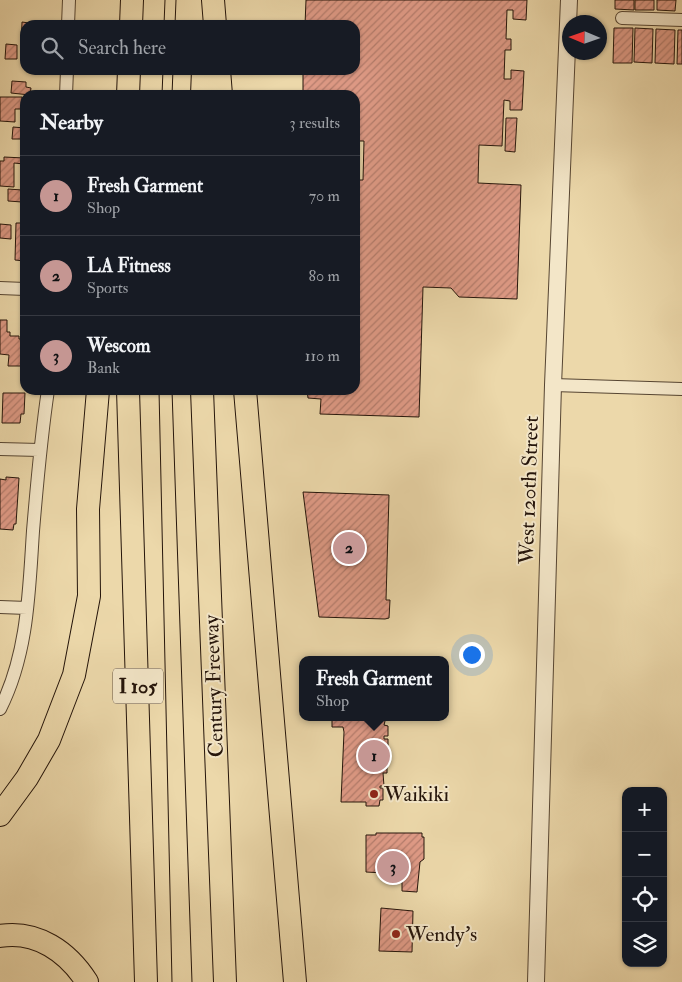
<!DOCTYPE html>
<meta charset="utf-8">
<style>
:root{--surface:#171b24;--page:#242831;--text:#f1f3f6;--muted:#9ea1a6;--line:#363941;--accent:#c59692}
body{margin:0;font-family:"IM FELL Double Pica",serif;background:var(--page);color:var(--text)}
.controls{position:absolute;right:15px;bottom:15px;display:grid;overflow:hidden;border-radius:10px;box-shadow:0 1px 4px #0004}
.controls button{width:45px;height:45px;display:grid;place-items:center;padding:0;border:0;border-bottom:1px solid var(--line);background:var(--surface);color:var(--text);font:25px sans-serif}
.compass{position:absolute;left:562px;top:15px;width:45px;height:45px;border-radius:50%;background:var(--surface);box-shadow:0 1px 4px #0004;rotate:272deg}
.you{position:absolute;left:471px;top:654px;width:18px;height:18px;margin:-12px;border:4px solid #fff;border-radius:50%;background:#1a73e8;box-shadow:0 0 0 8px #1a73e833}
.badge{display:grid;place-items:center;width:32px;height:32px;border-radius:50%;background:var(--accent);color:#111;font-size:16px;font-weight:700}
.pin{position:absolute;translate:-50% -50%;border:2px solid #fff;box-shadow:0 1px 5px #0006}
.popup{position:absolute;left:299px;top:656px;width:150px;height:65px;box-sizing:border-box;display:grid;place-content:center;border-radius:10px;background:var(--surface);filter:drop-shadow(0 1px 4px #0005);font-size:16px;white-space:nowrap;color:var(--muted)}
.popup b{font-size:19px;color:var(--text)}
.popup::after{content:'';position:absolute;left:50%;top:100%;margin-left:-10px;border:10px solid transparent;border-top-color:var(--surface)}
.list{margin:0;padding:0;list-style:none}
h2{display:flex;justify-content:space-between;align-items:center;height:65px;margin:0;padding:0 20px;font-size:21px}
h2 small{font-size:16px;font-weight:400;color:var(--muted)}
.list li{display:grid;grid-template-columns:32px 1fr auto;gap:15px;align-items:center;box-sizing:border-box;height:80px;padding:0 20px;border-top:1px solid var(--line)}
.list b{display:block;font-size:19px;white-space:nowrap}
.list p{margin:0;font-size:16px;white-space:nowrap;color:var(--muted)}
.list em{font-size:16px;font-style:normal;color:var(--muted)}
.icon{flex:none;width:28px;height:28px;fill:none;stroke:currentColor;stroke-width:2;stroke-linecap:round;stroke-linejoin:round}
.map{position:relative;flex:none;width:682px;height:982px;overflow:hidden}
.search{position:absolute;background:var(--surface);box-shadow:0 1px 4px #0004;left:20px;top:20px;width:340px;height:55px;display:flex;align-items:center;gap:12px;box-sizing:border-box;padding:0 18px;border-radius:15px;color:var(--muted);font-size:19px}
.panel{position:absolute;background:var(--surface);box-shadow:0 1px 4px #0004;left:20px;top:90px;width:340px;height:305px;border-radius:15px}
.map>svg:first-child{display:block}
.building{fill:url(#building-hatch);stroke:#24140a}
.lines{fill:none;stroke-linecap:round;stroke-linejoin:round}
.minor-casing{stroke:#564532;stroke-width:14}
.tertiary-casing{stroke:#564532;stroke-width:18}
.motorway-casing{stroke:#24140a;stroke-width:24}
.minor{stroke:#f3e6c8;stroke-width:12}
.tertiary{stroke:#f3e6c8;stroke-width:16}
.motorway{stroke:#ecd8aa;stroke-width:22}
.tram{stroke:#24140a;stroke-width:1}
.poi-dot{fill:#8f2418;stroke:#f3e6c8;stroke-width:2}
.labels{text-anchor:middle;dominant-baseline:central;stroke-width:4;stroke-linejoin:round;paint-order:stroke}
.shield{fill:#f3e6c8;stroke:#625343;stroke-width:1}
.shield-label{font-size:20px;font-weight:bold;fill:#24140a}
.street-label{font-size:21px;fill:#24140a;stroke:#f3e6c8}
.poi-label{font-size:21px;fill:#24140a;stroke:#f3e6c8;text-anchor:start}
</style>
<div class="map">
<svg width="682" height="982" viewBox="0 0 682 982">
<defs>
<pattern id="building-hatch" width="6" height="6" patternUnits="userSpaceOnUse" patternTransform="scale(1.25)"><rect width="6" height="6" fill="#e09b87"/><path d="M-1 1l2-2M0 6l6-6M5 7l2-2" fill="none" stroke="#b57d6d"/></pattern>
</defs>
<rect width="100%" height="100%" fill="#ecd8aa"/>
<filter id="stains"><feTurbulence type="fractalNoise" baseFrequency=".004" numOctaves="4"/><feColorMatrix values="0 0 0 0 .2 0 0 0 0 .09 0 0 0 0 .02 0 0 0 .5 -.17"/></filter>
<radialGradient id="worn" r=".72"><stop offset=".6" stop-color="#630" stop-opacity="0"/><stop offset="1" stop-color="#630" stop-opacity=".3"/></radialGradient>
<path class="building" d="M306,0H527L526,20L513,19V10H507L506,39H511V50H505L504,79H511V70L524,71L522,110H510V101L504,100L502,146L479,145L478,183L521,185L517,299L459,297L451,288L423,287L419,417L320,414L321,399L308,398L307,390H355V180H363L364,141H355V95H303V70H355V25H305Z
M615,0H634V10L615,9Z
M635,0H654V10H635Z
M657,0H676L675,11L657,10Z
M22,22L36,24L25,25V46L21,45Z
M614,28H633L632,63H613Z
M635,28L653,29L652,63L634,62Z
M656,29L675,30L674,64L655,63Z
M678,30H682V64H677Z
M6,44L17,45V59H5Z
M12,81L26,82V87L31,88L30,95L11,93Z
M0,97H22V109H15V122L0,121Z
M506,118H517L515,152L505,151Z
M13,127L25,128V139H12Z
M4,157L24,158V164L14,163V187L0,186V161H4Z
M8,189L22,190V202L8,201Z
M16,223H25V261L15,260Z
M0,224L11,225V239L0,238Z
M0,320H7V332H10V336H19V339H23L21,366H8L9,355L0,354Z
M3,393H25L24,414H21L20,423H2Z
M6,477L19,478L16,524H14L13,530L0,529V479L6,480Z
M303,492L389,495L386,600H390L389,618L385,619L319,617Z
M332,717H386L384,725L388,726V736H384V739H388V748H384V751H387V761H383V763H387V773H383L384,786H380V788H383V800H380L379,806H366V802H341L344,732L343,727H332Z
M376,833H422V837H424V859L420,862L417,892L402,891V874L366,872V835H376Z
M381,908L413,911L412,952L379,951Z"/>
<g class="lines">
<g class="minor-casing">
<path id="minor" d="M622,18L682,20
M68,25L69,0
M66,95L67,70
M0,288L25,289
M553,385L682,389
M0,449L39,450
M0,607L27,608
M0,709C28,654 29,591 33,531C37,483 41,437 48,390"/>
</g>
<g class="tertiary-casing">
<path id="tertiary" d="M536,982L553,385L569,0"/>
</g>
<g class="motorway-casing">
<path id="motorway" d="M213,0L215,25
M131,25L132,0
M219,70L221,95
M128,95L129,70
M202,95L203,70
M128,390L146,982
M202,390L225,982
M245,390L295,982
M0,815L27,778L49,740L74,675L89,596L88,509L98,390
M0,936C37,930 68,952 87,982"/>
</g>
<use href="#minor" class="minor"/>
<use href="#tertiary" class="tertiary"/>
<use href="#motorway" class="motorway"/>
<path class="tram" d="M164,25L165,0
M175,25L176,0
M162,95L163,70
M172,95L173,70
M159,390L172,982
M172,390L192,982"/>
</g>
<g class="poi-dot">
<circle cx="374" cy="794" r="5"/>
<circle cx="396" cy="934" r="5"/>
</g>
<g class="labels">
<rect class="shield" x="113" y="668.5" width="50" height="35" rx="4"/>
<g class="shield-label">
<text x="138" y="686">I 105</text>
</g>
<g class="street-label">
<text transform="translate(529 490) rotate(-88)">West 120th Street</text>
<text transform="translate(214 686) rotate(-92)">Century Freeway</text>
</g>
<g class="poi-label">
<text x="384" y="794">Waikiki</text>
<text x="406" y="934">Wendy's</text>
</g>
</g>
<rect width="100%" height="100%" filter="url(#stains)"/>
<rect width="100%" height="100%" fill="url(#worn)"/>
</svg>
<div class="controls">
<button>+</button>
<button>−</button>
<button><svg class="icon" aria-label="locate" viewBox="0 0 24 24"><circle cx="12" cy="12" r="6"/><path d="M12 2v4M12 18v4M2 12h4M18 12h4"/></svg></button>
<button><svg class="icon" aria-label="layers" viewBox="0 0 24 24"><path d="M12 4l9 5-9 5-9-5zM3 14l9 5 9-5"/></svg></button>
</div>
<svg class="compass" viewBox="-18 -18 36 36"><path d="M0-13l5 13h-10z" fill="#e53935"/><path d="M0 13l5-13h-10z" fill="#9ea1a6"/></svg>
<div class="you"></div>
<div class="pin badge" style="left:374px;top:756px">1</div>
<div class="popup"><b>Fresh Garment</b>Shop</div>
<div class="pin badge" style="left:349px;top:548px">2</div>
<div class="pin badge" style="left:393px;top:867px">3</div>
<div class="search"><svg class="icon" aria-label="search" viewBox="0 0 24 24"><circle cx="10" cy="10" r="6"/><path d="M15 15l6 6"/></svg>Search here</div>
<section class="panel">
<h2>Nearby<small>3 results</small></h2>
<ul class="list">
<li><span class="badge">1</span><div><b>Fresh Garment</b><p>Shop</p></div><em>70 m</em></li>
<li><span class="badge">2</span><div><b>LA Fitness</b><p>Sports</p></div><em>80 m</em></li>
<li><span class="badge">3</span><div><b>Wescom</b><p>Bank</p></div><em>110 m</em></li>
</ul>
</section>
</div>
